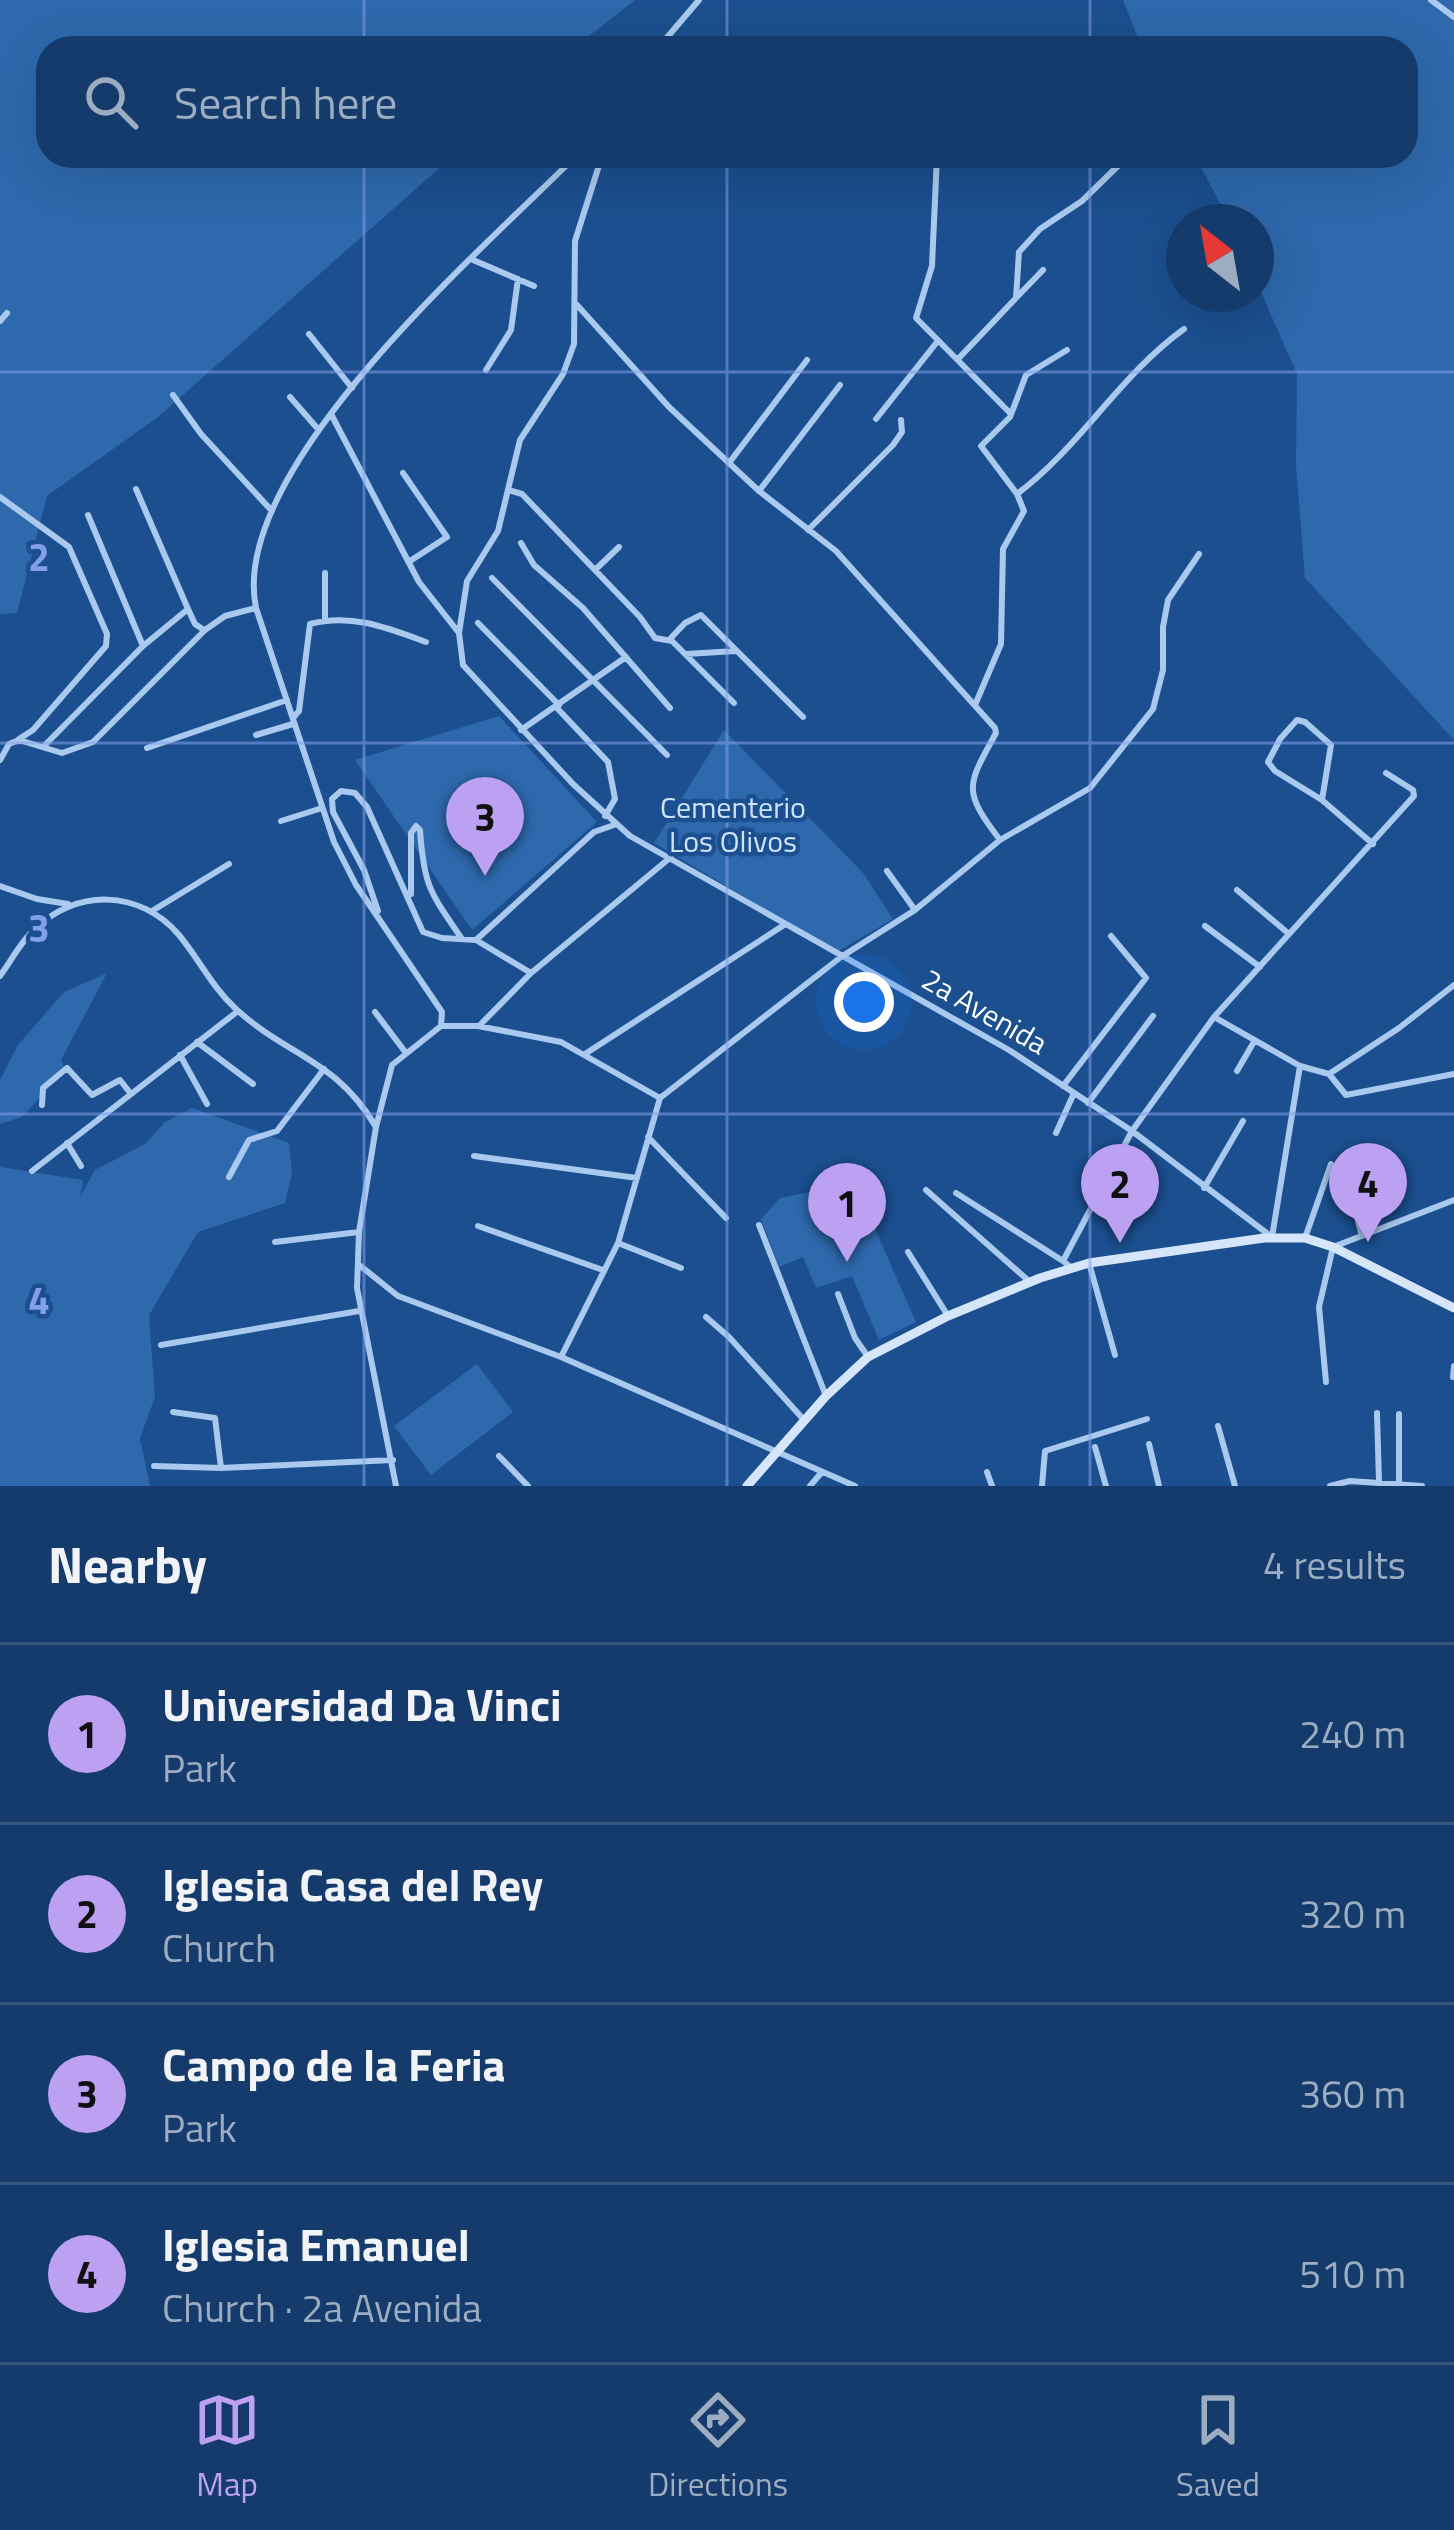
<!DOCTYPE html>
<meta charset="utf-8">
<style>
:root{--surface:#143b6b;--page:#1d4271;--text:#f1f3f6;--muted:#9dadc1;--line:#33557e;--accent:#bca0f2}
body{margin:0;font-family:"Titillium Web",sans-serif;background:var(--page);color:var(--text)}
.compass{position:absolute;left:1166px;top:204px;width:108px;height:108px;border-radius:50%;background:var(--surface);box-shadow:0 12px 48px #0002;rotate:329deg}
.you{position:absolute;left:864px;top:1002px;width:42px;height:42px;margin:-30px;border:9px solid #fff;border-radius:50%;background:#1a73e8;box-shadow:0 0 0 18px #1a73e833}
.badge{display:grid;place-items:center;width:78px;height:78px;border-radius:50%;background:var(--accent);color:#111;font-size:39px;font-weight:700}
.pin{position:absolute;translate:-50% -99px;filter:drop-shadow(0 3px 6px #0008)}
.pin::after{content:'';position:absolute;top:63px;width:42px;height:36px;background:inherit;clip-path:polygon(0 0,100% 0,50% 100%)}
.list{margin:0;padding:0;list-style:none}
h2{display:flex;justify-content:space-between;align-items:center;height:156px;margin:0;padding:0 48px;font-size:51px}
h2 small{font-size:39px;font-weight:400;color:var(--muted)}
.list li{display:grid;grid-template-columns:78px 1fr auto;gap:36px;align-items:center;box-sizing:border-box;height:180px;padding:0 48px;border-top:3px solid var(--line)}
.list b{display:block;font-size:45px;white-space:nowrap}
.list p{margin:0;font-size:39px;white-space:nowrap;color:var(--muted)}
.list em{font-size:39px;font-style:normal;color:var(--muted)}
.icon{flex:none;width:66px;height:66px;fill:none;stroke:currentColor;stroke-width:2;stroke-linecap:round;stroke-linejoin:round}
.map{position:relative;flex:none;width:1454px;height:1486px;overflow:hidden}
.search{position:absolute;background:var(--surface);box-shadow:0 12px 48px #0002;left:36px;right:36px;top:36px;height:132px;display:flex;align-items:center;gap:30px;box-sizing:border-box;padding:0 42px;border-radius:36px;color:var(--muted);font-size:45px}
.sheet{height:876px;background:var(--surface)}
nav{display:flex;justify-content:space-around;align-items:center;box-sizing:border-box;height:168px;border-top:3px solid var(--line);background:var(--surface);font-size:33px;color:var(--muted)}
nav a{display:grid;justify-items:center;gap:6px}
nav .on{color:var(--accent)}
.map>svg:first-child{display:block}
.green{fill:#2e69ad}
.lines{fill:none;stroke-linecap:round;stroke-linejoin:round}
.street{stroke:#a9c9ee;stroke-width:6}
.secondary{stroke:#d6e6fa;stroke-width:9}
.grid{fill:none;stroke:#839eea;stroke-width:3;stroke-opacity:0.55}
.labels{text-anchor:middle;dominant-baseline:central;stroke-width:9;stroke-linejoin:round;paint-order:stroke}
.park-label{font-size:30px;fill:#cfe3fa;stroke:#1b4f8f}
.street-label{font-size:30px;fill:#fff;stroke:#1b4f8f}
.grid-label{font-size:39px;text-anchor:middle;font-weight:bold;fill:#839eea;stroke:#1b4f8f;stroke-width:9;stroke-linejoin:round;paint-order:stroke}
</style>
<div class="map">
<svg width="1454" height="1486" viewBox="0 0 1454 1486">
<rect width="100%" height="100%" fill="#1b4f8f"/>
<path class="green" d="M0,0H635L574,48H48V156H453L158,417L47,496L17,613L0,614Z
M1123,0H1454V740L1305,578L1296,466L1297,374L1256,281V222H1230L1195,156H1406V48H1142Z
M499,716L597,822L472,930L355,760Z
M724,730L864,874L893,919L837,952L654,843Z
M107,973L61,1060L65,1069L22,1117L0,1124V1080L18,1045L64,992Z
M192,1108L289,1143L292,1173L285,1203L198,1232L149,1315L155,1397L140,1438L150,1486H0V1167L83,1180L80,1197L95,1170L145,1144L165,1122Z
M855,1183L916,1322L879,1340L852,1276L816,1288L803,1257L779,1267L761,1219L780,1198Z
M477,1364L513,1412L431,1475L394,1426Z"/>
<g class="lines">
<path class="street" d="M1431,0L1454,17
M658,48L699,0
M986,48L987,47
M602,156L575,241L574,344L563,374L520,440L498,531L467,581L459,633L463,665L573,784L630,836L1009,1050L1132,1131L1272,1237L1300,1066
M937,156L932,266L916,318L1011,414
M473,260L534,286
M1016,298L1043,270
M577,305L669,407L759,491L836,551L995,728L996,733C967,786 962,790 1000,840
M0,321L7,313
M309,334L352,388
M959,358L1016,298L1019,252L1040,229L1082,201L1125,159
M486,370L511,330L518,279
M173,395L201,434L272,511
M290,397L318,429
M331,414L419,582L459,633
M876,419L937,342
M729,463L807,360
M403,473L447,537L410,561
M136,489L188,609L195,624L204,630
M508,490L522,494L640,617L655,638L672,641L734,703
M759,491L840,385
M1017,494C1080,447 1120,375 1184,329
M0,497L69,547L107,634L106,646L33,730L19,739
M88,515L143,646
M808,530L893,445L902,432L901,420
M521,543L534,565L583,608L670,708
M595,570L619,547
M325,573V620
M492,578L667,755
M478,623L559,705
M670,639L685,623L701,615L803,717
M686,654L736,651
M975,705L1001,644L1003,549L1024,511L1017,494L981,446L1010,417L1026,375L1067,350
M556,707L608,762L615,799L605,816
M293,718L299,711L310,624C351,613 388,628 426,642
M521,730L626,657
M256,735L293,724
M43,747L143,646L188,609
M147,748L287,700
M0,760L9,744L19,740L62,753L93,742L205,630L225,616L256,608
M1322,800L1275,771L1268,762L1280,739L1297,720L1305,722L1331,745L1322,800L1373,844
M281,821L322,808
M887,871L915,910
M0,886L37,899L68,904
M1237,890L1289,934
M411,894V833L416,826L420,830C424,887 430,892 462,939
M152,911L229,864
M378,911L364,870L333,812L332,799L341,791L355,793L367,807L423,932L442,938L476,940L531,973
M1205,926L1260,967
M476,940L594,832L614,825
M0,976C11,961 20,943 33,931C75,888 140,889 179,935C199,959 212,987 236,1009C287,1056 336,1059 376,1127
M375,1012L406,1053
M1214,1017L1300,1066L1329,1074L1399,1028L1454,985
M480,1025L531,973L671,857
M441,1026L442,1012L356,885L334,842L256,608C227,469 484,248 576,156
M197,1042L253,1084
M585,1054L784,925
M180,1055L207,1104
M1237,1071L1255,1040
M1329,1074L1346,1095L1454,1074
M1063,1086L1146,978L1111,936
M1088,1103L1153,1016
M42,1105L43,1088L67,1068L92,1095L120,1080L131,1094
M1056,1133L1074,1093
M648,1137L726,1218
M67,1143L81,1166
M474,1156L637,1178
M32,1171L238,1011
M229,1177L249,1140L277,1131L324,1069
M1204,1188L1243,1121
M926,1190L1030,1282
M956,1193L1063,1261
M759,1225L826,1396
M478,1226L603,1270
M1362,1236L1354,1206L1358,1201L1396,1189
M1305,1238L1331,1164
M275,1242L359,1232
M618,1243L681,1268
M908,1252L948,1316
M1089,1263L1115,1355
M358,1264L398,1296L561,1357L855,1486
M1072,1268L1063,1261L1132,1131L1214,1017L1414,796L1413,790L1386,773
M838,1294L855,1338L868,1357
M706,1317L729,1337L805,1421
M161,1345L359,1311
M561,1357L618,1243L660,1098L841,957L915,910L1000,840L1090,788L1153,709L1163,670V627L1168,600L1199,554
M1453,1377L1454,1366
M1326,1382L1319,1307L1333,1247L1454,1200
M173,1412L215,1418L221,1468
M1377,1413L1379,1481
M1399,1414V1483
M1218,1426L1235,1486
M1149,1444L1159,1486
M1095,1447L1106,1486
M499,1456L528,1486
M154,1466L221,1468L393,1460
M987,1472L992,1486
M396,1486L357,1288L359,1232L376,1127L392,1065L441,1026H478L561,1042L660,1098
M810,1486L822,1472
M1042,1486L1045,1451L1147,1419
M1330,1486L1350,1481L1422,1486"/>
<path class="secondary" d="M747,1486L826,1396L868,1357L948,1316L1040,1278L1089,1263L1264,1238H1305L1333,1247L1454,1308"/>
</g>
<path class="grid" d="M364,0V48M727,0V48M1090,0V48M364,156V1486M727,156V1486M1090,156V1486M0,372H1454M0,743H1454M0,1114H1454"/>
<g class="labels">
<g class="park-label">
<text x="733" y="807">Cementerio<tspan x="733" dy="34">Los Olivos</tspan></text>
</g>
<g class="street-label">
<text transform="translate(985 1011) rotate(30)">2a Avenida</text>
</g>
</g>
<g class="grid-label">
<text x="39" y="571">2</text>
<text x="39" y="942">3</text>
<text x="39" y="1314">4</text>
</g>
</svg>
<svg class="compass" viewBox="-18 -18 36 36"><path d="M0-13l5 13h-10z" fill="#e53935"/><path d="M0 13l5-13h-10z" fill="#9dadc1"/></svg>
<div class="you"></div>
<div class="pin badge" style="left:847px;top:1262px">1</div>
<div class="pin badge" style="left:1120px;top:1243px">2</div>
<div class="pin badge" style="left:485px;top:876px">3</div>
<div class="pin badge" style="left:1368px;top:1242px">4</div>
<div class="search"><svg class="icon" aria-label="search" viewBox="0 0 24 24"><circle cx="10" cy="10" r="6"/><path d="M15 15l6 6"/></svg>Search here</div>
</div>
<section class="sheet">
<h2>Nearby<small>4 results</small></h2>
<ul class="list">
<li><span class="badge">1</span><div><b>Universidad Da Vinci</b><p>Park</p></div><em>240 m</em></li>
<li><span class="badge">2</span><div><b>Iglesia Casa del Rey</b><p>Church</p></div><em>320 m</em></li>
<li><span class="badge">3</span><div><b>Campo de la Feria</b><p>Park</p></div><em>360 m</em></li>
<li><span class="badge">4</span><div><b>Iglesia Emanuel</b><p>Church · 2a Avenida</p></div><em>510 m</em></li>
</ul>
</section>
<nav>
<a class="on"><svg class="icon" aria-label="map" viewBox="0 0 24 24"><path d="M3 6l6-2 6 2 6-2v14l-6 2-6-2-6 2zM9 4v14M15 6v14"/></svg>Map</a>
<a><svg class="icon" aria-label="directions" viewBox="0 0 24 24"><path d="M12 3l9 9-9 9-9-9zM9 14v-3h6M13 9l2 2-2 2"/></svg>Directions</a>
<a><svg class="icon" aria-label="saved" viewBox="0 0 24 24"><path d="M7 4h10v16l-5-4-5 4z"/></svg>Saved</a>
</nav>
